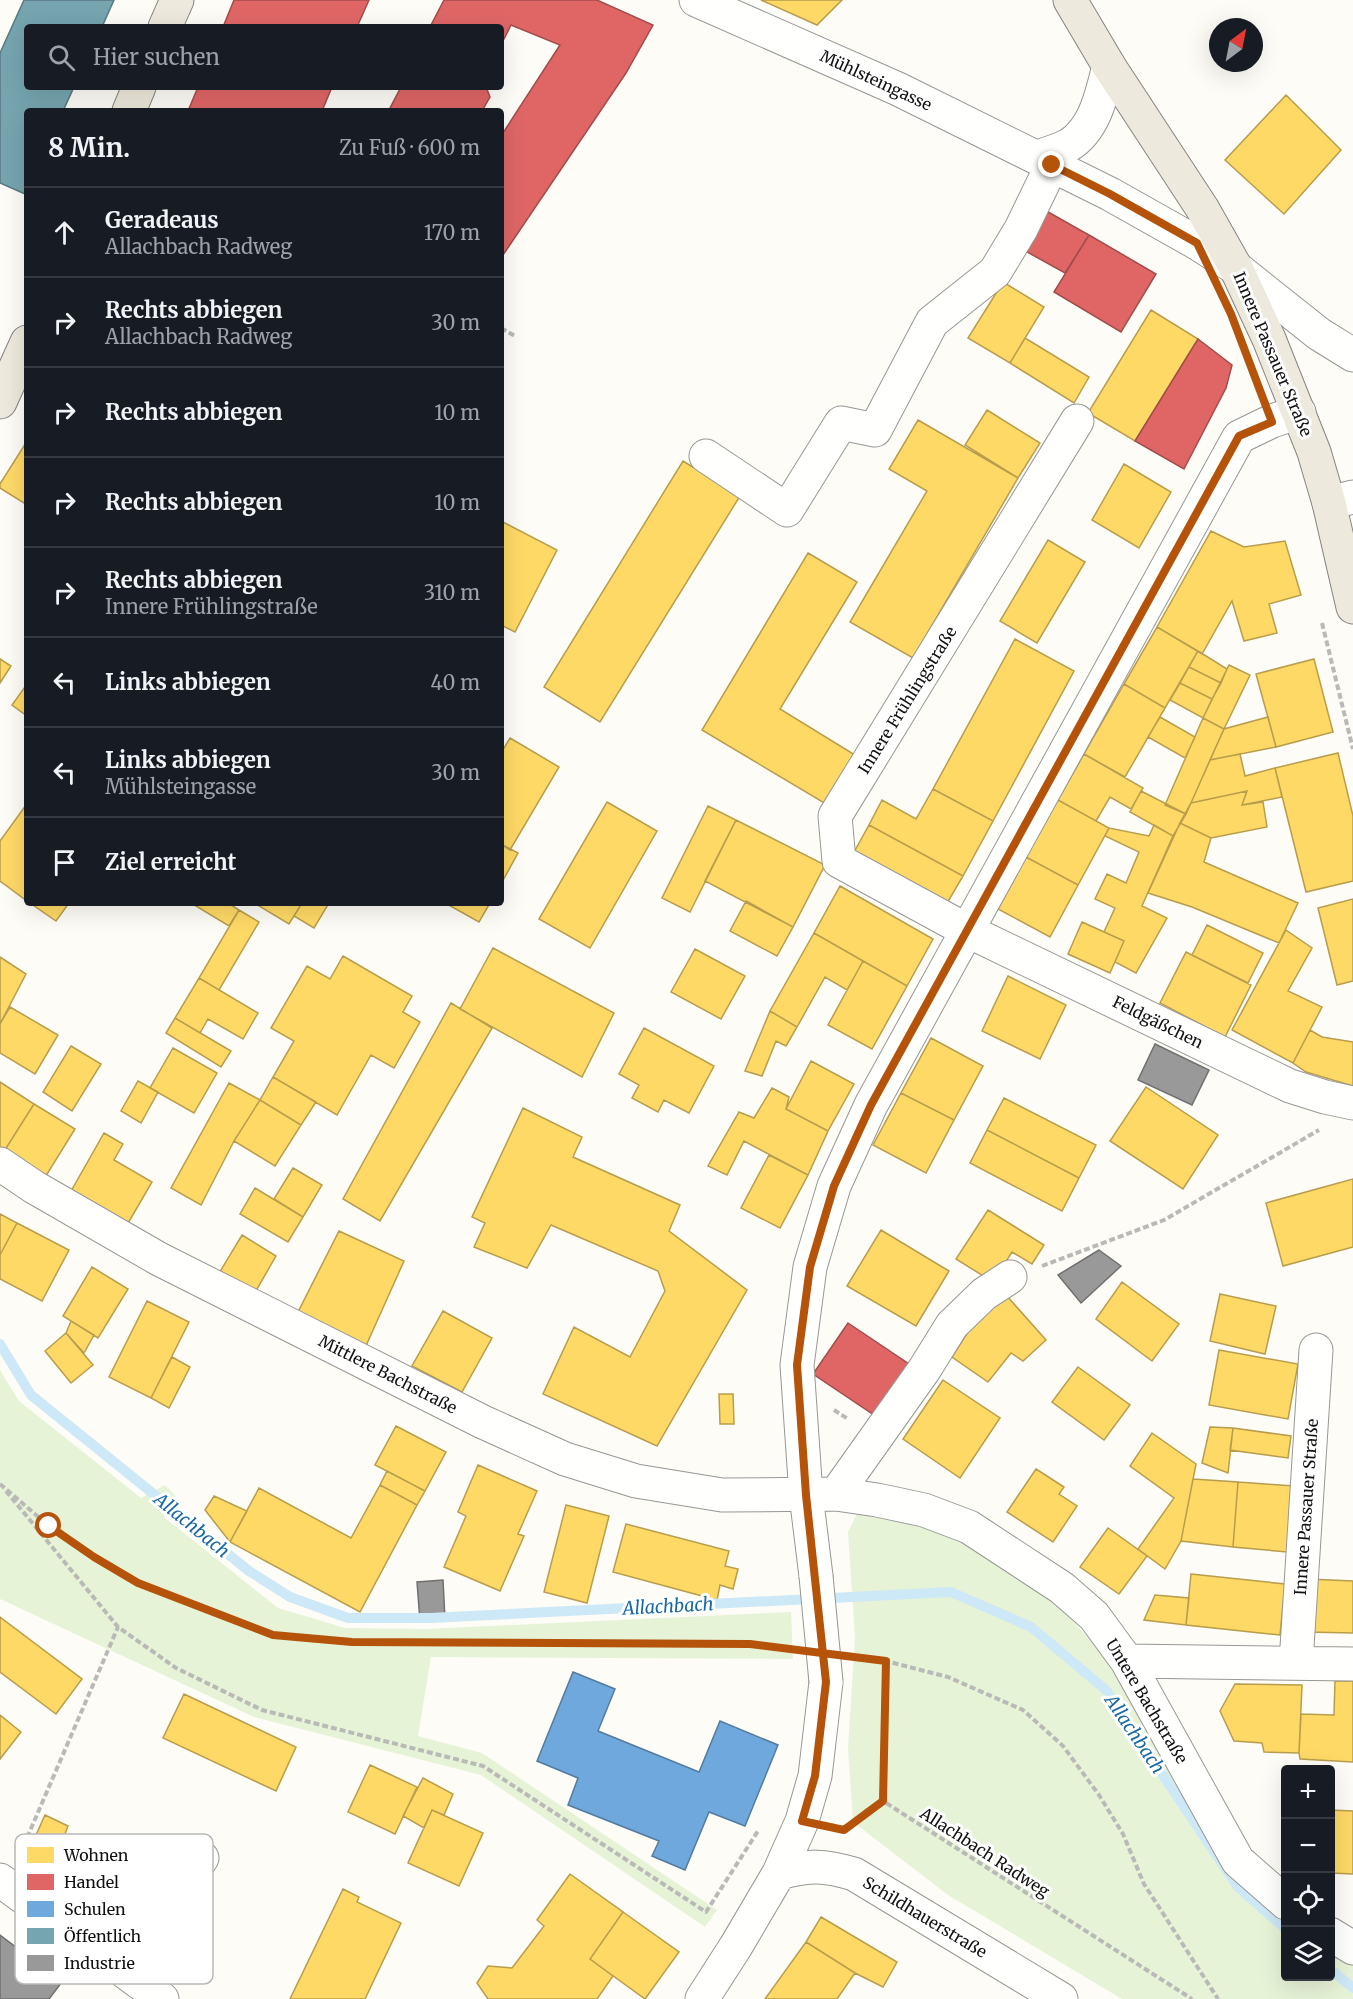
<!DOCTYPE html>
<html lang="de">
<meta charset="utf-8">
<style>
:root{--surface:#171b24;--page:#242831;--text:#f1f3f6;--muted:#9ea1a6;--line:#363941}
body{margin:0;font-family:Merriweather,serif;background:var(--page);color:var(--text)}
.controls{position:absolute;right:18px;bottom:18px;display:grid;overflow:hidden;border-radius:6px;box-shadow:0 6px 24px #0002}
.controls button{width:54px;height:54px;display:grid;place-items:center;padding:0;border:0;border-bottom:2px solid var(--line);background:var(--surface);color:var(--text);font:30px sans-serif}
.compass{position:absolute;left:1209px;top:18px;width:54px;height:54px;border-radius:50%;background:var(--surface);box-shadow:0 6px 24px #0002;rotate:32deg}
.stop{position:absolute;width:18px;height:18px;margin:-14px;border:4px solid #b45309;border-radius:50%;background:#fff}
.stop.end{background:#b45309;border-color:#fff;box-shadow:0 2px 6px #0008}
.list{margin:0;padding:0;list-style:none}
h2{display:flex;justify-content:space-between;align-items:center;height:78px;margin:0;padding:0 24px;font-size:26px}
h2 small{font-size:20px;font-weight:400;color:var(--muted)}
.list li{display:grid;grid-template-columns:39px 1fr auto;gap:18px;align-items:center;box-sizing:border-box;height:90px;padding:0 24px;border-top:2px solid var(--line)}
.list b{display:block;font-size:22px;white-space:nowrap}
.list p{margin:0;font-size:20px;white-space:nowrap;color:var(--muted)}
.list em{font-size:20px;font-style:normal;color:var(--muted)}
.icon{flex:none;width:33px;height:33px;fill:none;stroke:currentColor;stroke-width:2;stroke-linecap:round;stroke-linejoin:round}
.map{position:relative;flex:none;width:1353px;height:1999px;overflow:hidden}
.search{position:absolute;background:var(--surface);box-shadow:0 6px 24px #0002;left:24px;top:24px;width:480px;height:66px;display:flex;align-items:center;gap:15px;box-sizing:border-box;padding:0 21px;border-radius:6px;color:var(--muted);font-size:22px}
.panel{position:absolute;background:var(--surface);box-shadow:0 6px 24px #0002;left:24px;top:108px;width:480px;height:798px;border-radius:6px}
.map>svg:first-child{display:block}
.green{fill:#e7f3d7}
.homes{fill:#ffd966;stroke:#b89d4c;stroke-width:1.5}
.shops{fill:#e06666;stroke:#a24c4c;stroke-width:1.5}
.schools{fill:#6fa8dc;stroke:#537b9f;stroke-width:1.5}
.public{fill:#76a5af;stroke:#587980;stroke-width:1.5}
.industry{fill:#999;stroke:#707070;stroke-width:1.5}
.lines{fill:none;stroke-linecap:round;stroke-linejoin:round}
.stream{stroke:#cde8f7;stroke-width:10}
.minor-casing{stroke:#979795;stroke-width:35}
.major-casing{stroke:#858482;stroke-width:35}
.path{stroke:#b9b9b8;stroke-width:4;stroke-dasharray:6 3;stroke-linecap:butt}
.minor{stroke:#fffffe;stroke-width:33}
.major{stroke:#ede9dc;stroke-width:33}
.minor-bridge-casing{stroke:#979795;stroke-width:35;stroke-linecap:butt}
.minor-bridge{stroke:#fffffe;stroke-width:33}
.route{stroke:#b45309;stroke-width:8}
.labels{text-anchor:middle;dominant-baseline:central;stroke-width:6;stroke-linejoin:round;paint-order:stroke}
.street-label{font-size:16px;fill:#111;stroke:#fff}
.water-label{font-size:18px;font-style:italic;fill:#1768a6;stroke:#fff}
.key{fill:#fff;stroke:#b8b8b8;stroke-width:1.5}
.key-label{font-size:16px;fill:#111}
</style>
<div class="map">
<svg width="1353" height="1999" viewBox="0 0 1353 1999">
<rect width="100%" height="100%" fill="#fdfcf7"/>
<path class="green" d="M0,1370L19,1401L141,1498L165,1485L176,1496L165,1518L278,1608L345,1628L426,1629L791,1612L793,1659L431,1657L418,1736L482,1753L717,1910L705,1927L481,1775L254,1717L0,1599Z
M857,1514L885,1519L950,1534L1010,1570L1062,1609L1103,1654L1206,1829L1285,1919L1286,1976H1330L1331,1953L1353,1964V1999H1122L948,1895L853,1822L848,1748L855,1638L848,1532Z"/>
<path class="homes" d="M761,0H842L817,25Z
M1286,95L1341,150L1284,214L1225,160Z
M1003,282L1044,307L1010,363L968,338Z
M1151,310L1198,339L1135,441L1088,413Z
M1025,338L1089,377L1074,403L1010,363Z
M987,410L1040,443L1018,478L965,445Z
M918,420L1018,478L913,658L850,622L927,491L889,469Z
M27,441V505L0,488V484Z
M683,461L740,496L600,722L544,687Z
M1124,464L1171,492L1139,548L1092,520Z
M501,521L557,550L515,632L501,625Z
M1211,531L1244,547L1285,541L1301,595L1269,604L1277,633L1244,641L1232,601L1202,654L1157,627Z
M1048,540L1085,562L1037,643L1000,621Z
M808,553L857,582L780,709L855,755L826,804L702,730Z
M1157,627L1198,651L1165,708L1124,684Z
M1015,639L1074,671L993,821L933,789Z
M1198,651L1227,669L1221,683L1189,667Z
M0,659L11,666L0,683Z
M1314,659L1333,732L1276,747L1256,674Z
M1229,665L1250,675L1224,729L1203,718Z
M1189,667L1221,683L1212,699L1180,683Z
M1180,683L1212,699L1203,718L1170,700Z
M27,684V716L12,705Z
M1124,684L1165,708L1125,777L1084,754Z
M1160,717L1195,737L1185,758L1148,737Z
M1268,717L1276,747L1210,760L1224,729Z
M1203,718L1224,729L1186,814L1165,805Z
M510,738L559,767L510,850L501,844V753Z
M1338,753L1353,816V881L1306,892L1275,768Z
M1084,754L1143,788L1131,809L1110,797L1096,821L1058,800Z
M1240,754L1245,776L1275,768L1282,797L1242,805L1247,791L1191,803L1210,760Z
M933,789L993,821L963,876L869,825L882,800L916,819Z
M1141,791L1186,814L1173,836L1130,812Z
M1247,791L1242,805L1263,802L1267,827L1211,838L1180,823L1191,803Z
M1058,800L1109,828L1078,885L1026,857Z
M607,802L657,831L590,948L539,919Z
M26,805H27V901L0,881V841Z
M708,806L736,820L690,912L662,898Z
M736,820L825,865L793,927L705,881Z
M1180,823L1211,838L1204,862L1298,903L1279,943L1192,907L1148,893Z
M869,825L963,876L946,905L853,854Z
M1154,825L1173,836L1142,906L1167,918L1136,973L1115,962L1124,941L1104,932L1115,908L1095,899L1107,874L1126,883L1139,852L1105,836L1109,828L1149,836Z
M501,844L518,853L501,884Z
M1026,857L1078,885L1050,937L998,909Z
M840,886L933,939L907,986L814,933Z
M1353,899V981L1337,985L1318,908Z
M746,901L793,927L777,956L730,931Z
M30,903H69L56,921Z
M191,903H228L239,910L229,926Z
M254,903H302L289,924Z
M302,903H329L314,928L294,916Z
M445,903H490L479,922Z
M239,910L259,922L219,990L199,978Z
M1082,922L1124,941L1110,973L1068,954Z
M1207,925L1263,953L1248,983L1192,955Z
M1286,930L1312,948L1288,991L1322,1007L1293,1063L1232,1030Z
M814,933L863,961L847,990L825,977L797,1027L770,1011Z
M493,948L614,1013L582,1077L460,1009Z
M695,949L745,976L721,1019L671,992Z
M1186,952L1251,985L1225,1037L1160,1003Z
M343,956L412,996L403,1012L420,1022L394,1068L371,1055L337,1115L273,1077L294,1041L271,1028L307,966L330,979Z
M0,957L26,974L0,1024Z
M863,961L907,986L872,1049L828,1025Z
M1008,976L1066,1005L1040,1059L982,1031Z
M199,978L258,1013L243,1039L208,1019L200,1033L175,1018Z
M451,1003L492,1028L380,1221L343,1199Z
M10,1007L58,1035L35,1074L0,1053V1024Z
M770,1011L797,1027L786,1046L776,1041L762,1076L745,1071Z
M175,1018L231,1051L221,1067L166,1033Z
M644,1028L714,1066L689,1113L664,1100L658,1112L632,1098L639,1085L619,1074Z
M1310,1030L1322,1037L1353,1042V1086L1306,1072L1293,1063Z
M931,1038L983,1066L954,1120L901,1093Z
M71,1046L101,1064L72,1111L43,1092Z
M173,1048L217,1073L194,1113L150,1088Z
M811,1061L854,1084L828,1131L786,1109Z
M273,1077L316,1102L301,1125L260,1100Z
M138,1081L158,1092L141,1123L121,1111Z
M0,1082L34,1104L3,1153L0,1151Z
M229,1083L260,1100L234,1141L201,1205L171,1188Z
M1146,1087L1218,1135L1183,1189L1110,1141Z
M772,1088L789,1097L786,1109L828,1131L808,1175L744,1141L727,1175L708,1166L739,1112L754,1118Z
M901,1093L954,1120L926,1173L873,1145Z
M1004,1098L1096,1145L1079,1178L987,1130Z
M260,1100L301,1125L275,1166L234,1141Z
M34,1104L75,1129L44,1179L3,1153Z
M523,1108L582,1137L573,1157L680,1205L669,1231L747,1290L657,1446L543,1394L574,1327L630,1357L665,1291L658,1271L551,1225L527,1268L474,1247L485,1223L472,1217Z
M987,1130L1079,1178L1062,1211L970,1163Z
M104,1133L123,1144L114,1160L152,1182L127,1225L70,1193Z
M769,1155L808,1175L780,1228L741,1208Z
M293,1168L322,1185L303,1217L274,1199Z
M1353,1179V1247L1283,1266L1266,1203Z
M255,1188L303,1217L288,1242L240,1214Z
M988,1210L1044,1245L1032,1264L1012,1252L993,1282L956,1259Z
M0,1214L17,1223L0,1255Z
M17,1223L69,1250L42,1301L0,1279V1255Z
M881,1230L949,1271L916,1326L847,1286Z
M339,1231L404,1261L365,1348L297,1314Z
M242,1235L276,1256L253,1296L218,1275Z
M92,1267L128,1289L98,1338L63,1316Z
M1122,1282L1179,1324L1152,1361L1096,1319Z
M1220,1294L1276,1306L1265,1354L1210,1341Z
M1006,1295L1046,1340L1023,1361L1011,1353L988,1382L952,1357L975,1321Z
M147,1301L189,1322L151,1398L109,1377Z
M443,1311L492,1338L462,1392L412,1366Z
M71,1321L94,1335L84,1353L66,1333Z
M66,1333L93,1365L71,1383L45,1351Z
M1219,1350L1298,1364L1288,1419L1209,1405Z
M172,1357L190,1367L169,1408L151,1398Z
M1078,1367L1130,1405L1104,1440L1052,1402Z
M943,1380L1000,1418L960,1478L903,1439Z
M719,1394H733L734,1424H720Z
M396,1426L446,1452L425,1491L375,1465Z
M1210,1427L1233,1428L1228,1473L1202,1463Z
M1233,1428L1291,1436L1288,1458L1230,1450Z
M1152,1433L1196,1464L1181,1541L1165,1569L1138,1549L1174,1498L1130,1466Z
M478,1465L537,1491L518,1534L524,1536L500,1591L444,1567L466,1516L458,1512Z
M1036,1469L1064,1487L1059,1494L1077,1506L1053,1542L1007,1512Z
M387,1471L425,1491L417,1505L380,1485Z
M1193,1479L1238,1482L1233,1547L1181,1541Z
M1238,1482L1293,1486L1287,1552L1233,1547Z
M380,1485L417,1505L360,1612L230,1542L259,1488L351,1538Z
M214,1496L247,1511L230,1542L205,1510Z
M566,1505L609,1516L587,1603L544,1592Z
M626,1524L729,1551L725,1566L738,1569L733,1589L720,1585L717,1600L613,1572Z
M1108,1528L1147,1556L1119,1594L1080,1567Z
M1191,1574L1285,1584L1280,1635L1186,1625Z
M1308,1579L1353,1581V1633L1307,1632Z
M1155,1595L1189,1598L1186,1625L1144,1620Z
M0,1617L82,1679L56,1714L0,1672Z
M1335,1681H1353V1762L1300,1759L1299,1753L1301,1714L1334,1715Z
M1235,1684L1302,1685L1299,1753L1264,1752L1262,1743L1234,1741L1220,1711Z
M184,1694L296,1747L276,1791L163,1738Z
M0,1715L21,1732L0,1759Z
M370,1765L417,1787L395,1834L348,1812Z
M423,1778L453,1794L444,1815L432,1810L424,1828L403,1816Z
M432,1810L483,1833L459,1886L408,1863Z
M1330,1810L1353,1811V1874L1331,1873Z
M45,1815L68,1826L55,1861L32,1844Z
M570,1874L623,1912L590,1959L613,1976L597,1999H488L477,1983L488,1966L512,1968L544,1926L537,1920Z
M343,1889L359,1897L357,1902L401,1923L365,1999H290Z
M623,1912L679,1952L645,1999L590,1959Z
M821,1917L897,1962L883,1987L855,1973L806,1942Z
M806,1942L855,1973L837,1999H765Z"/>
<path class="shops" d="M234,0H369L357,27H223Z
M444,0H597L653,25L626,73L501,258V136L560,45L511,25L504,39H501V27H430Z
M198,87H332L322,111H188Z
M401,87H486L490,97L482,111H391L389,110Z
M1041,208L1089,235L1065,273L1020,248Z
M1089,235L1156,274L1121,332L1054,292Z
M1198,339L1232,365L1226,388L1184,469L1135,441Z
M848,1323L909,1364L874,1415L813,1374Z"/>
<path class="schools" d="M573,1672L615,1689L598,1731L699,1772L720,1721L778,1745L745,1826L709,1812L685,1870L652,1856L659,1841L568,1805L578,1778L537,1761Z"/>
<path class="public" d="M24,0H114L102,27H27V87H74L63,111H27V190L25,194L0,183V53Z"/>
<path class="industry" d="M1155,1044L1209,1070L1192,1105L1138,1080Z
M1099,1250L1121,1266L1081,1303L1058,1275Z
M443,1580L445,1619L420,1621L417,1582Z
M0,1935L62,1982L49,1999H0Z"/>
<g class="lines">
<path class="stream" d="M0,1344L31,1395L249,1571L290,1597L348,1618H430L951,1592L1031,1627L1106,1690L1238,1887L1286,1929
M1330,1969L1353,1988"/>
<g class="minor-casing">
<path id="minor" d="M696,0L898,89L1110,194L1197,243L1236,268L1319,334L1353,355
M1038,157C1048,153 1060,150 1069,145C1095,129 1102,94 1109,66
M1077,421L835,816L839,861L968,931L1290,1086L1325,1097L1353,1103
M706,456L787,510L841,423L875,430L932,322L995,272L1021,229L1052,165
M1329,503L1353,497
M0,1164L34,1187L159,1259L483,1422L565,1459L636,1481L722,1495L836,1494L877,1500L924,1510L969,1527L1062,1588L1094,1616L1127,1661L1238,1861L1286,1903
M836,1494L924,1370L952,1325L984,1294L1010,1277
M816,1576L806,1495L797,1365L810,1267L834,1186L871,1105L1239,437L1272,421L1299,412
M1127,1661L1353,1664
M1296,1663L1316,1350
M779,1873C811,1865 823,1865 854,1874L1061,1999
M0,1880L162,1999
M1330,1934L1353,1948
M125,1971L202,1858
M702,1999L736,1946L779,1873L802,1821L815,1776L826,1682"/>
</g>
<g class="major-casing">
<path id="major" d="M1070,0L1109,66L1202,208L1236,268L1269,339L1314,452L1329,503L1353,607
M165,27L177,0
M129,111L139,87
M0,402L27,342"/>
</g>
<path class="path" d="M501,328L515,336
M1322,623L1353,749
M1042,1266L1164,1220L1319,1130
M834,1410L848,1419
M0,1484L49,1526L94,1557L138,1583L273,1635L352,1642L750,1644L790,1649
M6,1491L118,1627L176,1668L262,1710L483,1766L706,1912L758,1831
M857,1658L886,1661L948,1677L1023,1710L1063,1746L1099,1795L1123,1834L1144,1884L1218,1999
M886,1661L883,1801L1192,1999
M834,1828L844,1830L883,1801
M20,1854L118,1627"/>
<use href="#minor" class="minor"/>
<use href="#major" class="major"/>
<g class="minor-bridge-casing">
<path id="minor-bridge" d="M816,1576L826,1682"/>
</g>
<use href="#minor-bridge" class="minor-bridge"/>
</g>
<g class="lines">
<path class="route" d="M49,1526L94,1557L138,1583L273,1635L352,1642L750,1644L886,1661L883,1801L844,1830L802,1821L815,1776L826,1682L806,1495L797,1365L810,1267L834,1186L871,1105L1239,436L1272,422L1231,314L1197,243L1110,194L1052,165"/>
</g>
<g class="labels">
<g class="street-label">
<text transform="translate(876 80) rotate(25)">Mühlsteingasse</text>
<text transform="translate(1273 354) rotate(67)">Innere Passauer Straße</text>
<text transform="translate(907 700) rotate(-58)">Innere Frühlingstraße</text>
<text transform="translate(1158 1022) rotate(26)">Feldgäßchen</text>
<text transform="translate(388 1374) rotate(27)">Mittlere Bachstraße</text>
<text transform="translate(1306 1507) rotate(-86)">Innere Passauer Straße</text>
<text transform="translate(1147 1701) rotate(59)">Untere Bachstraße</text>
<text transform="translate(985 1852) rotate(33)">Allachbach Radweg</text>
<text transform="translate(925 1917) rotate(31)">Schildhauerstraße</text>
</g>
<g class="water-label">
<text transform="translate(192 1525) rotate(39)">Allachbach</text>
<text transform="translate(668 1606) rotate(-3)">Allachbach</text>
<text transform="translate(1135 1734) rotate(56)">Allachbach</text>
</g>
</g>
<rect x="15" y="1834" width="198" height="150" rx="9" class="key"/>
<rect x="27" y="1847" width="27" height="16" fill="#ffd966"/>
<rect x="27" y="1874" width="27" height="16" fill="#e06666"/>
<rect x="27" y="1901" width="27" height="16" fill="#6fa8dc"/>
<rect x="27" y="1928" width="27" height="16" fill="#76a5af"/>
<rect x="27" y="1955" width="27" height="16" fill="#999"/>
<g class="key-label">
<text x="64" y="1861">Wohnen</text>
<text x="64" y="1888">Handel</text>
<text x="64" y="1915">Schulen</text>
<text x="64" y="1942">Öffentlich</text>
<text x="64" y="1969">Industrie</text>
</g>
</svg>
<div class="controls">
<button>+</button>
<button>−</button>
<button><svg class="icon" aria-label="locate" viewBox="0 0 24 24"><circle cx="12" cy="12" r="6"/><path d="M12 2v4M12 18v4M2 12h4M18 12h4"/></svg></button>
<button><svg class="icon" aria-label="layers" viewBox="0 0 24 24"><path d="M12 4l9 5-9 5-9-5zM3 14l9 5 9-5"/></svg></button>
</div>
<svg class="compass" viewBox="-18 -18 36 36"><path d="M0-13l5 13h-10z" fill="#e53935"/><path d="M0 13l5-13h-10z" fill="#9ea1a6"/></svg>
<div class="stop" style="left:49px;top:1526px"></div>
<div class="stop end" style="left:1052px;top:165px"></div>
<div class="search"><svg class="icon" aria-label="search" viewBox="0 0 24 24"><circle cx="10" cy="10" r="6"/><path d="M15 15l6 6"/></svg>Hier suchen</div>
<section class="panel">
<h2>8 Min.<small>Zu Fuß · 600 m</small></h2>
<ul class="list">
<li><svg class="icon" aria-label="ahead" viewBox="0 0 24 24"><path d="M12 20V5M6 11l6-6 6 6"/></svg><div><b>Geradeaus</b><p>Allachbach Radweg</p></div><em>170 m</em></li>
<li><svg class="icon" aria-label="right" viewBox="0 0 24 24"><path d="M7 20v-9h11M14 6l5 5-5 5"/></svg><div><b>Rechts abbiegen</b><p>Allachbach Radweg</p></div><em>30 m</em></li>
<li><svg class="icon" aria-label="right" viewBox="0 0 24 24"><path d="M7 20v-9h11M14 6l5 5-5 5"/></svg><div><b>Rechts abbiegen</b></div><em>10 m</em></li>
<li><svg class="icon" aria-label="right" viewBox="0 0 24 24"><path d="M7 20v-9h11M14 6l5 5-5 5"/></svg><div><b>Rechts abbiegen</b></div><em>10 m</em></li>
<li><svg class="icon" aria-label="right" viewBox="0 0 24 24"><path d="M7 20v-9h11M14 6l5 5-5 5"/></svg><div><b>Rechts abbiegen</b><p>Innere Frühlingstraße</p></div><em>310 m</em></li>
<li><svg class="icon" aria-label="left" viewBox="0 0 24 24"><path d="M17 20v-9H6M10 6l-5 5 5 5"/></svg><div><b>Links abbiegen</b></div><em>40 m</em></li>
<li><svg class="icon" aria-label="left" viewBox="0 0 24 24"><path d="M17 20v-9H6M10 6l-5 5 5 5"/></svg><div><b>Links abbiegen</b><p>Mühlsteingasse</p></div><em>30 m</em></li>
<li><svg class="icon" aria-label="arrive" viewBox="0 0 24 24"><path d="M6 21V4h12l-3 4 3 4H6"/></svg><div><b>Ziel erreicht</b></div></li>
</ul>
</section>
</div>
